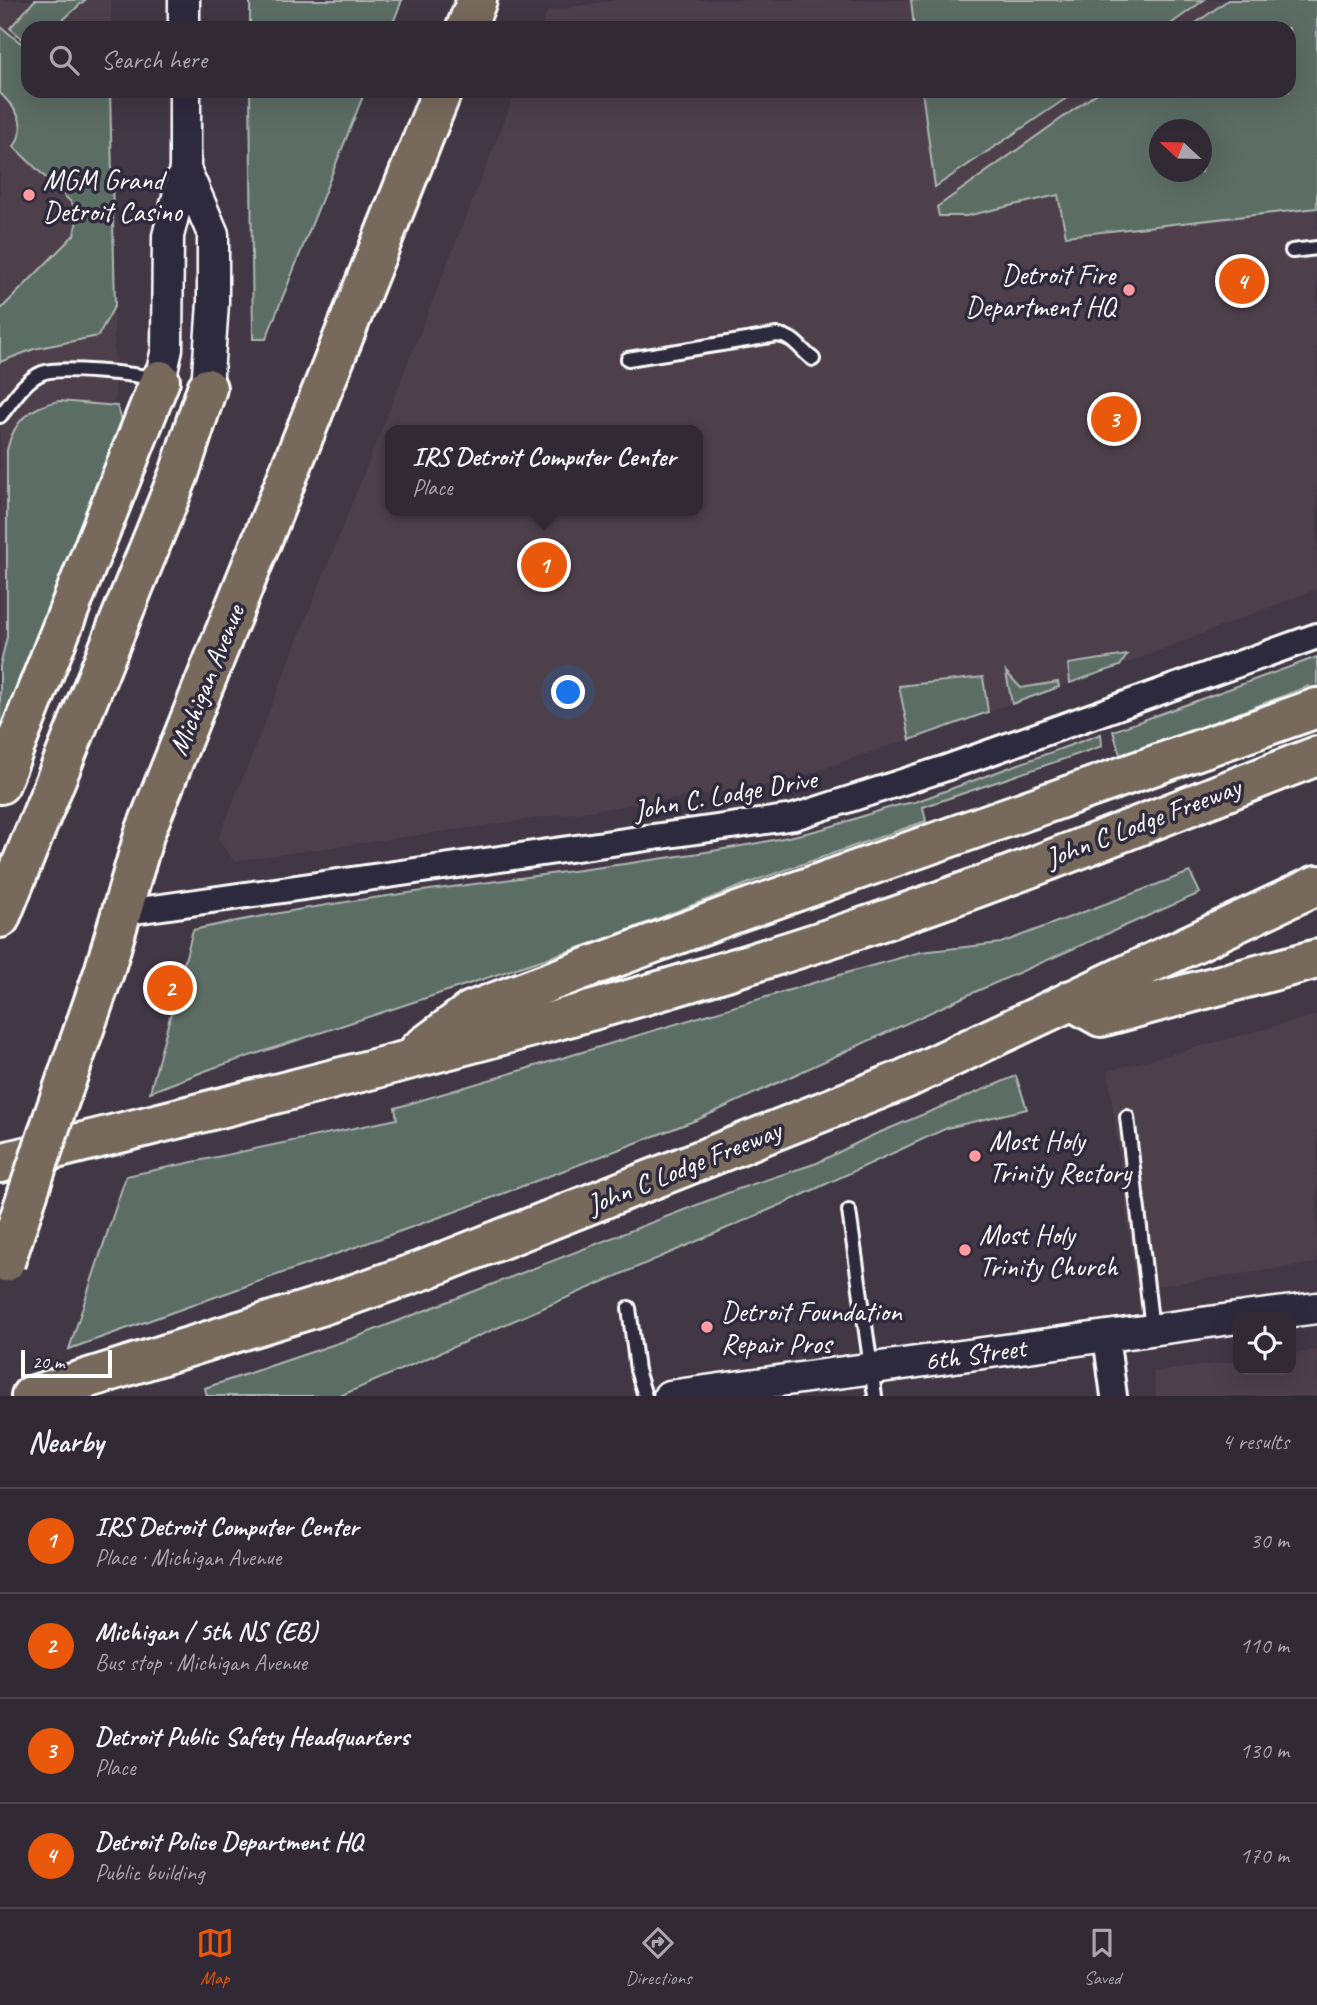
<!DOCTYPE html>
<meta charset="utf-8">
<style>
:root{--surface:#312934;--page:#3d3540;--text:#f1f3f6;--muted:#a8a6ac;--line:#4c454f;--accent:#ea580c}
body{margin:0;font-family:Caveat,sans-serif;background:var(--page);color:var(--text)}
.controls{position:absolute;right:21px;bottom:21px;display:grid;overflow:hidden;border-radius:14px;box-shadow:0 7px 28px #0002}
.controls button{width:63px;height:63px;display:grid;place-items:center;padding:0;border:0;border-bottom:2px solid var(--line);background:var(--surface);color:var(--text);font:35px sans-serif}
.compass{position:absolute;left:1149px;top:119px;width:63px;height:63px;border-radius:50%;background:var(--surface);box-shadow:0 7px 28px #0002;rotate:292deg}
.scale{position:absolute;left:21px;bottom:18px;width:91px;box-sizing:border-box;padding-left:7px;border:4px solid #fff;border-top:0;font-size:19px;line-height:24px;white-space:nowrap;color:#fff;-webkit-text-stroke:5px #2f2a3d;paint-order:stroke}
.you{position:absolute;left:569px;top:693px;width:24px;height:24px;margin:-18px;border:5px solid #fff;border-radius:50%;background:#1a73e8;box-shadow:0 0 0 10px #1a73e833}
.badge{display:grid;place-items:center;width:46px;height:46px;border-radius:50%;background:var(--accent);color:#fff;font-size:23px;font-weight:700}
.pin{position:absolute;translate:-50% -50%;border:4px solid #fff;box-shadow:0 2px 7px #0006}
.popup{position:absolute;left:385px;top:425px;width:318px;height:91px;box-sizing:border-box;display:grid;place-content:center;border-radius:14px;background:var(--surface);filter:drop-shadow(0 2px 5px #0005);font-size:23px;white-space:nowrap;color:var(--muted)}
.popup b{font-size:26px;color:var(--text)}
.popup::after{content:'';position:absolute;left:50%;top:100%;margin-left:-14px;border:14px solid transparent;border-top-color:var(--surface)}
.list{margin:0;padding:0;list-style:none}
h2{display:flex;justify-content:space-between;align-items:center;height:91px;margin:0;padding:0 28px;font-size:30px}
h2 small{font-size:23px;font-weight:400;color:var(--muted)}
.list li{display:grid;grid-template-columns:46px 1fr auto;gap:21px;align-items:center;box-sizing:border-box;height:105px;padding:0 28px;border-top:2px solid var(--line)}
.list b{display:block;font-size:26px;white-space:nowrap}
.list p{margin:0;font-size:23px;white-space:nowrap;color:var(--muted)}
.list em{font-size:23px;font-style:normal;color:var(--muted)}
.icon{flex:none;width:38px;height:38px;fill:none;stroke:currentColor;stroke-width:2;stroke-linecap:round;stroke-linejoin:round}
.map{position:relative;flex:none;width:1317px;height:1396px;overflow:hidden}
.search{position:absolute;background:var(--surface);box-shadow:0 7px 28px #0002;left:21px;right:21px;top:21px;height:77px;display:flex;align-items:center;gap:18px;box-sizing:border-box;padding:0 24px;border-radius:21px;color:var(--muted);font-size:26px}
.sheet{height:511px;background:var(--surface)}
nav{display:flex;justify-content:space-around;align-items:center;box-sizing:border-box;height:98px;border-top:2px solid var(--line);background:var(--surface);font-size:19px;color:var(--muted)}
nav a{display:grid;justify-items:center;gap:4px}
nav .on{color:var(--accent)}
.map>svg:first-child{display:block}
.built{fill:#4e404b;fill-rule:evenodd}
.green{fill:#5c6d65;stroke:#aeb6b2;stroke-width:2;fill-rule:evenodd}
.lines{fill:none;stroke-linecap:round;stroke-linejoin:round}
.service-casing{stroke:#fff;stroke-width:18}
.minor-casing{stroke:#fff;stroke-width:30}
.tertiary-casing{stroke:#fff;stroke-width:35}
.primary-casing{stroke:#fff;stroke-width:44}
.motorway-casing{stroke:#fff;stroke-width:44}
.service{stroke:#2f2a3d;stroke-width:12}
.minor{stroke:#2f2a3d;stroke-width:24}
.tertiary{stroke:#2f2a3d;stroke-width:30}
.primary{stroke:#77695c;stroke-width:38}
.motorway{stroke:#77695c;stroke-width:38}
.primary-bridge-casing{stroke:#fff;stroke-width:44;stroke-linecap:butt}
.primary-bridge{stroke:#77695c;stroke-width:38}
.poi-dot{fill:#ff9aa2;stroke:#2f2a3d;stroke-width:2.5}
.labels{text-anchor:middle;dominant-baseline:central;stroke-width:7;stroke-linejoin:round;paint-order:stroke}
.poi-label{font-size:28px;fill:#fff;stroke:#2f2a3d;text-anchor:start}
.street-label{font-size:28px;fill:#fff;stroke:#2f2a3d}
</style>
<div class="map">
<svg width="1317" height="1396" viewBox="0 0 1317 1396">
<rect width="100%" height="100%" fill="#413745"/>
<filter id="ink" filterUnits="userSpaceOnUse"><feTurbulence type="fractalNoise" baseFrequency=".0143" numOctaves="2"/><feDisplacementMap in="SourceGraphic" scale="14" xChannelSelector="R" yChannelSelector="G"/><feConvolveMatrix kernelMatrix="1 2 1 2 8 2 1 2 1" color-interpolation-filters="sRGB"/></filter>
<g filter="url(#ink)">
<path class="built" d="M0,0H111V28H28V91H112L115,400L21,508L7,670L0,687Z
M615,0H1317V589L1120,666L779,784L234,861L218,840L516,91H1289V28H541L547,11ZM1160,130H1202V172H1160ZM390,430H698V511H390Z
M1317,1015V1263L1136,1289L1108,1071Z
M1317,1350V1396H1156L1153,1372L1238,1361V1370H1291V1354Z"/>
<path class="green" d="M35,0H85L54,28H28V44L10,28Z
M250,0H402L391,28H250Z
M911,0H1204L1165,28H914Z
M1228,0H1317V208L1066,236L1058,195L966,216H939L937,207L1100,91H1289V28H1189ZM1160,130H1202V172H1160Z
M0,26L28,49V91H110L115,305L98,336L34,349L0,362V310L74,235L78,215L72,203L14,147C28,123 18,111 0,93Z
M250,91H365L266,339H253Z
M922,91H1077L935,187Z
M59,401L117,406L123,423L0,730V666L7,637V450C14,420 30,407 59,401Z
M1127,655L1120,666L1070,683L1068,664Z
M1317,657V690L1313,693L1309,686L1121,758L1113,731Z
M1006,672L1021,688L1058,682L1059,687L1012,704Z
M983,677L988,712L910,740L899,686Z
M1101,734L1102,746L923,807L926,821L757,880L602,940L213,1068L150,1092L193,930C368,892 547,878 724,849C759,843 795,837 829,827C858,819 885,806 915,802Z
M1190,872L1200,893L968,995L699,1119L457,1211L69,1349L126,1176L397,1119L395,1108L853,971L921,952L1001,943Z
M1016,1076L1027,1109L947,1128L785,1203L340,1396H207L205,1388L359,1336L738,1189L817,1163L871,1136Z"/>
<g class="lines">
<g class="service-casing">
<path id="service" d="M1292,251L1317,248
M628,359L777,335C796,337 799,349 813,359
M0,416C12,402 23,381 42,373C59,366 136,374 156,379
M1127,1117L1152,1329
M849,1211L875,1396
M629,1308L637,1370L645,1396"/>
</g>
<g class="minor-casing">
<path id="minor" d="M120,913L794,817L943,769L1317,636
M1106,1336L1114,1396"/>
</g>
<g class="tertiary-casing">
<path id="tertiary" d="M184,0V28
M185,169L213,234V303L207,388
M160,380L167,349L168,236L185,169V91
M1245,1317L1317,1308
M669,1396L1238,1318"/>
</g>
<g class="primary-casing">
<path id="primary" d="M466,28L477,0
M53,1118L104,972L145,832L442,91"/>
</g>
<g class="motorway-casing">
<path id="motorway" d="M0,784L160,380
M0,918L179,474L207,388
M1071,1000L1101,1017L1317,959
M419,1050L471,1011L735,913L1317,708
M0,1163C293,1089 589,1020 876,923C1025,873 1171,812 1317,756
M31,1396L314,1308L426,1269L590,1204L905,1079L1317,885"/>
</g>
<use href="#service" class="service"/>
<use href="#minor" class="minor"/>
<use href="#tertiary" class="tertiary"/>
<use href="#primary" class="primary"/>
<use href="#motorway" class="motorway"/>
<g class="primary-bridge-casing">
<path id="primary-bridge" d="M5,1262L53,1118"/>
</g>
<use href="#primary-bridge" class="primary-bridge"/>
</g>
</g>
<g class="poi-dot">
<circle cx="29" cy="195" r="7"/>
<circle cx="1129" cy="290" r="7"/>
<circle cx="975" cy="1156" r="7"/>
<circle cx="965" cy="1250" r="7"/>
<circle cx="707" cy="1327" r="7"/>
</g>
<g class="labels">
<g class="poi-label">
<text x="43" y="179">MGM Grand<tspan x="43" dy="32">Detroit Casino</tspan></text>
<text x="1115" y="274" text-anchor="end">Detroit Fire<tspan x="1115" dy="32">Department HQ</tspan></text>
<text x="989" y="1140">Most Holy<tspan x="989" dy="32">Trinity Rectory</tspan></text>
<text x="979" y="1234">Most Holy<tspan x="979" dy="32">Trinity Church</tspan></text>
<text x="721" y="1311">Detroit Foundation<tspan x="721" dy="32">Repair Pros</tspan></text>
</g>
<g class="street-label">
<text transform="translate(206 680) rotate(-68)">Michigan Avenue</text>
<text transform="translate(725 794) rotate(-10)">John C. Lodge Drive</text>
<text transform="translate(1143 822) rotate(-21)">John C Lodge Freeway</text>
<text transform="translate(684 1167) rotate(-22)">John C Lodge Freeway</text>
<text transform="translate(975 1354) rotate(-8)">6th Street</text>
</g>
</g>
</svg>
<div class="controls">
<button><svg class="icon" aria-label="locate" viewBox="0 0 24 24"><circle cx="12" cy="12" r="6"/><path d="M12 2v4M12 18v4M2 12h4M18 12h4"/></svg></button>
</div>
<svg class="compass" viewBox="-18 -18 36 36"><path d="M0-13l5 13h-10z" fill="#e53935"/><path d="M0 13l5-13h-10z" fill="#a8a6ac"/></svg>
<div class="scale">20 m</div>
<div class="you"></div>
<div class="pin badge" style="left:544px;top:565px">1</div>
<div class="popup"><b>IRS Detroit Computer Center</b>Place</div>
<div class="pin badge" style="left:170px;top:988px">2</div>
<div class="pin badge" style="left:1114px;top:419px">3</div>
<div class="pin badge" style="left:1242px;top:281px">4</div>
<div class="search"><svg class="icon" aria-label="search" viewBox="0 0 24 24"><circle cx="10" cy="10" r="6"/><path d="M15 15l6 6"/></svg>Search here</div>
</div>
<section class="sheet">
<h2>Nearby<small>4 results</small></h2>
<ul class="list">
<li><span class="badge">1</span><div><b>IRS Detroit Computer Center</b><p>Place · Michigan Avenue</p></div><em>30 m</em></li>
<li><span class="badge">2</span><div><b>Michigan / 5th NS (EB)</b><p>Bus stop · Michigan Avenue</p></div><em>110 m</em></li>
<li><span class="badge">3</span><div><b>Detroit Public Safety Headquarters</b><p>Place</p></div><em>130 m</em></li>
<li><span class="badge">4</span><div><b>Detroit Police Department HQ</b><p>Public building</p></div><em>170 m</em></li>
</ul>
</section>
<nav>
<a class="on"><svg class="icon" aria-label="map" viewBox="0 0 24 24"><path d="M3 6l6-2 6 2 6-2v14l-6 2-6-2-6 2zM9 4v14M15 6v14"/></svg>Map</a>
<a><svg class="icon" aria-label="directions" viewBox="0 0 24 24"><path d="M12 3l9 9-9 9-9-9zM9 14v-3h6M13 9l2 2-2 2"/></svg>Directions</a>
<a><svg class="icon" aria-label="saved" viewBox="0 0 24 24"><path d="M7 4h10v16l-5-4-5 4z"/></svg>Saved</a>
</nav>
